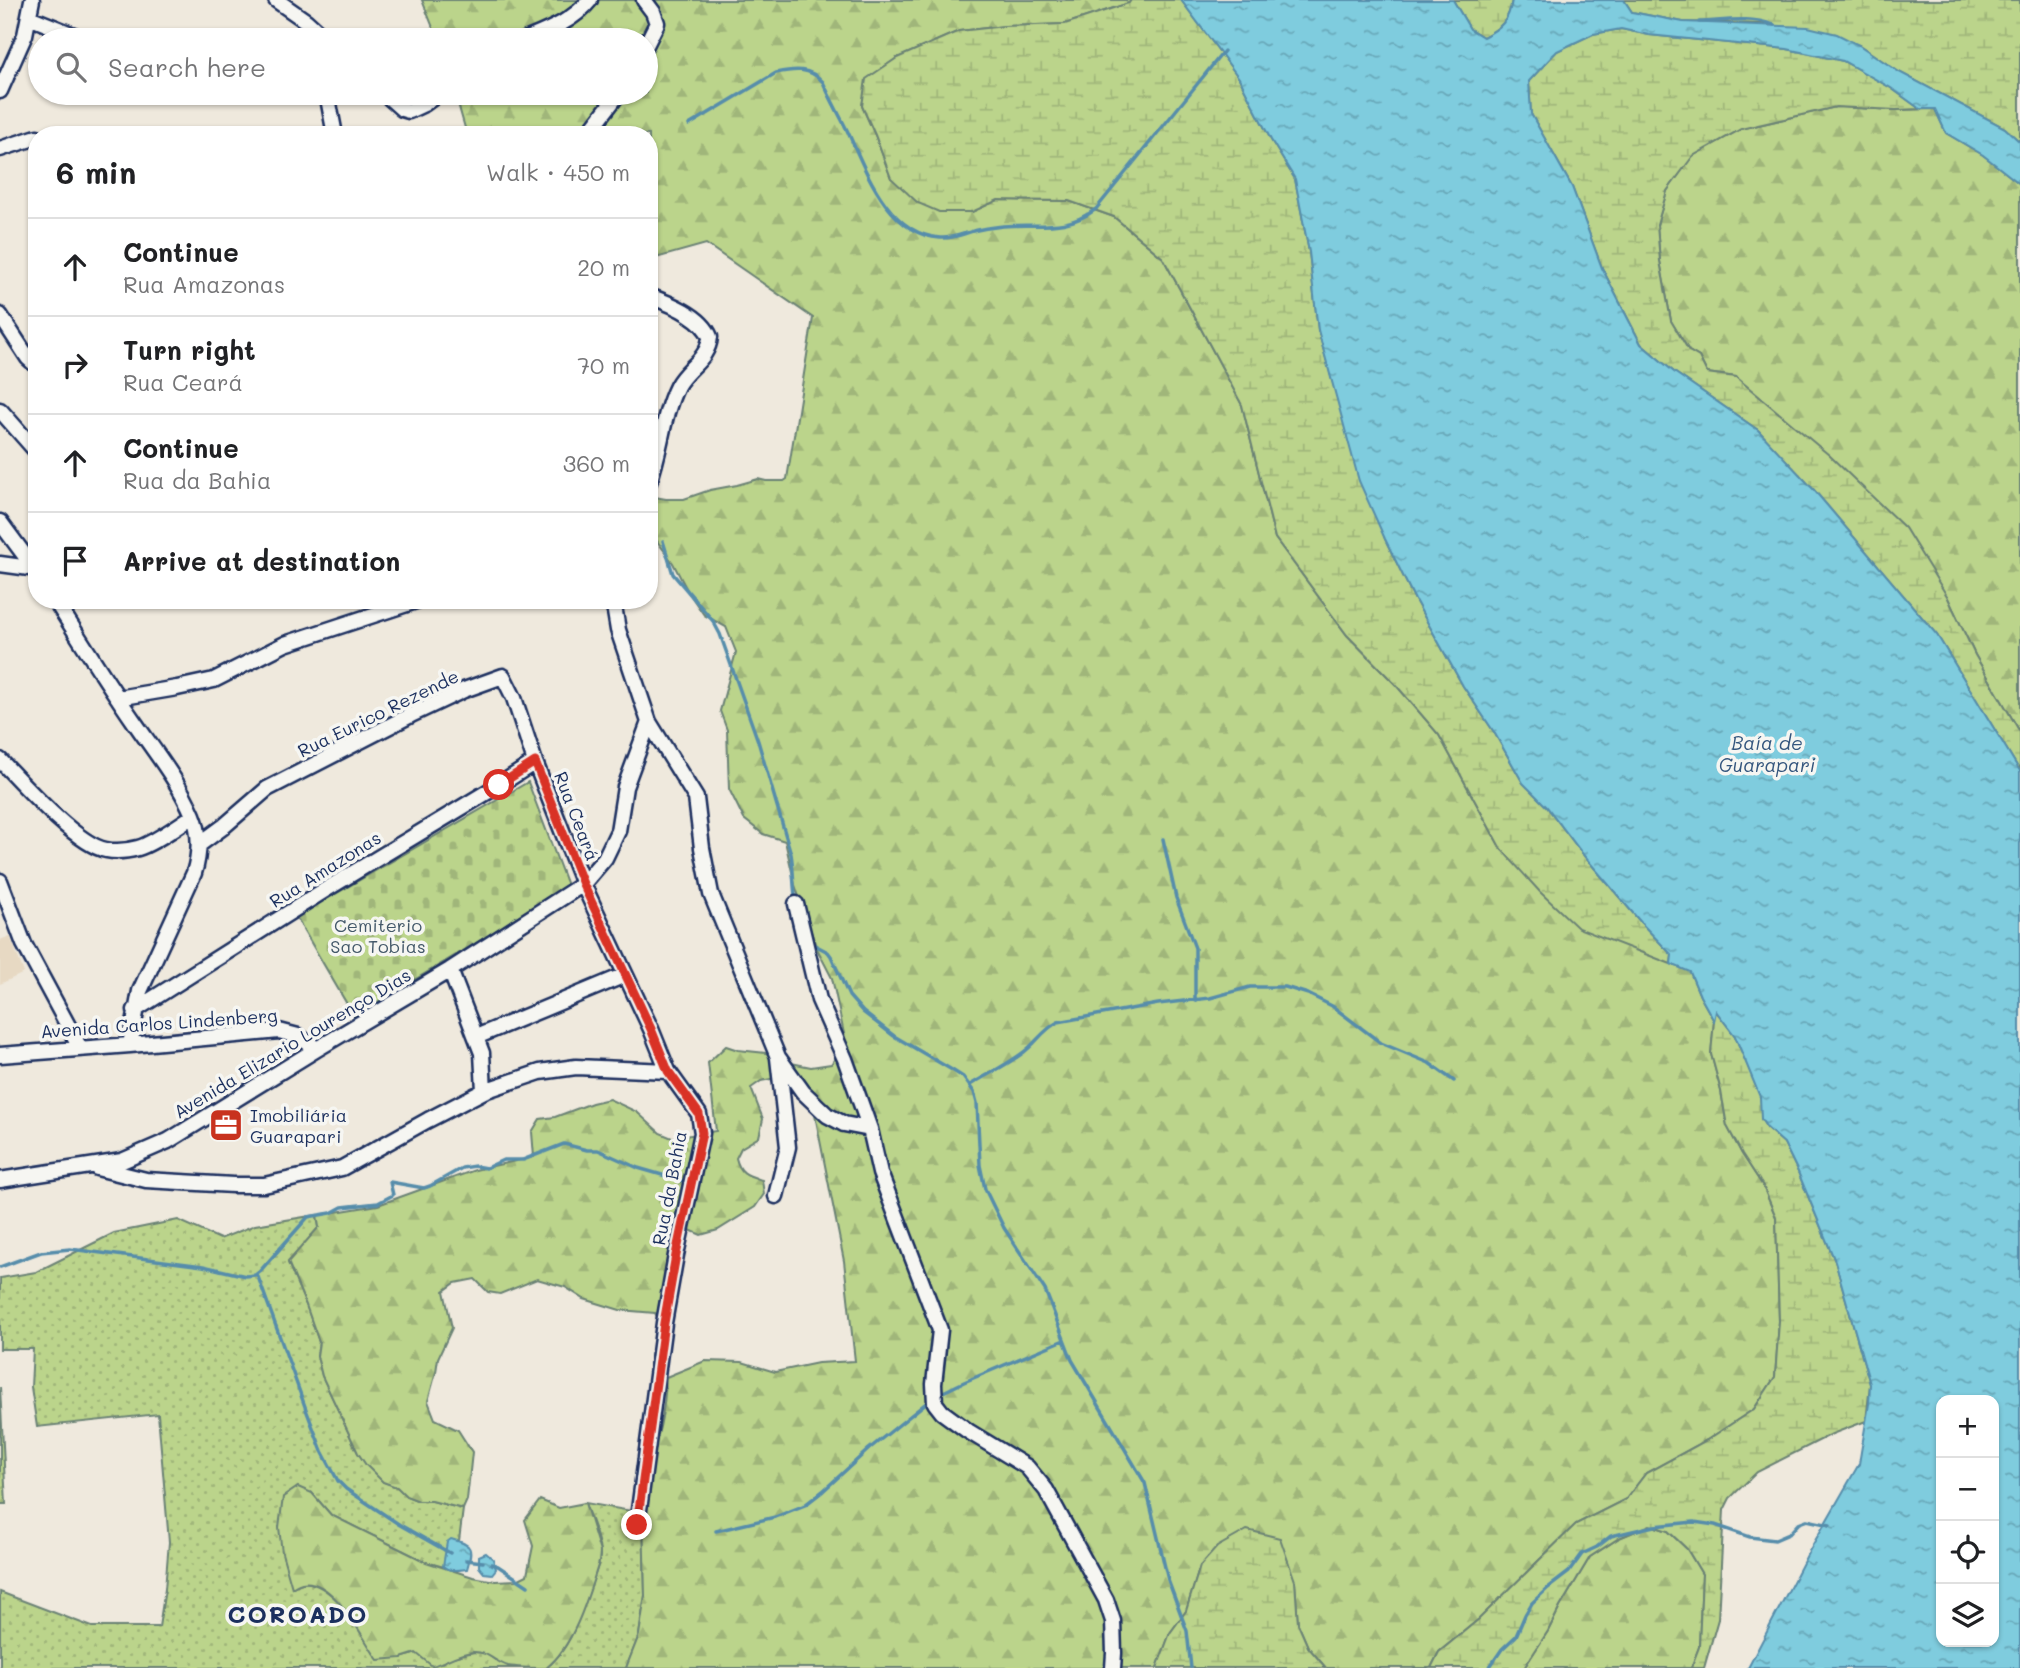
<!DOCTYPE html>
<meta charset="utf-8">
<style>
:root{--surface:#fff;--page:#f6f6f6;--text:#202124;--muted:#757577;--line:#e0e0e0}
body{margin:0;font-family:Mali,sans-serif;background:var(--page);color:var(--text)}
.controls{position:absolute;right:21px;bottom:21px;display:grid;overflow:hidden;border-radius:14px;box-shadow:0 2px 5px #0004}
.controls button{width:63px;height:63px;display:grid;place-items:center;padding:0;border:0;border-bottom:2px solid var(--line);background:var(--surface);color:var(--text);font:35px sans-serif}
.stop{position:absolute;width:21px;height:21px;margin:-16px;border:5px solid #d93025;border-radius:50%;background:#fff}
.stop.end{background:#d93025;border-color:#fff;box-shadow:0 2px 7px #0008}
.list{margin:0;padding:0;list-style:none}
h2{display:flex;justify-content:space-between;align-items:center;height:91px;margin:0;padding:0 28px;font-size:30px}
h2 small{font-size:23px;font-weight:400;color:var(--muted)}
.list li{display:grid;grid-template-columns:46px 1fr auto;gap:21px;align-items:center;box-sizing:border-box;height:98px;padding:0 28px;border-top:2px solid var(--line)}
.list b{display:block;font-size:26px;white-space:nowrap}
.list p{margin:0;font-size:23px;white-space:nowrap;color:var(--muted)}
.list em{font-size:23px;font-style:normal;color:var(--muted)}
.icon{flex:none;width:38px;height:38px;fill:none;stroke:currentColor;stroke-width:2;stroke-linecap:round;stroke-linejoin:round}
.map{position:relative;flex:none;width:2020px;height:1668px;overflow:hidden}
.search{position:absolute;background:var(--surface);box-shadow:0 2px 5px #0004;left:28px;top:28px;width:630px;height:77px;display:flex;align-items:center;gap:18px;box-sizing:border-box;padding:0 24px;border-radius:38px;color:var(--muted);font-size:26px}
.panel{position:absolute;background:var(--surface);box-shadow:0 2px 5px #0004;left:28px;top:126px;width:630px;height:483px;border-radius:28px}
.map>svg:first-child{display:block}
.built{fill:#e7d9c3}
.grass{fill:url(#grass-dots);stroke:#6b8274;stroke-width:2}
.forest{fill:url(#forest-firs);stroke:#6b8274;stroke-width:2}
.wetland{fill:url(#wetland-marsh);stroke:#6b8274;stroke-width:2}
.cemetery{fill:url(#cemetery-stones);stroke:#6b8274;stroke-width:2}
.water{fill:url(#water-ripples);stroke:#578dab;stroke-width:2;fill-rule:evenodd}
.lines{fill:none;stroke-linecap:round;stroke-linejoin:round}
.stream{stroke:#578dab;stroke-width:3.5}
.minor-casing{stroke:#1b2f5e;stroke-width:19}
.minor{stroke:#f6f6f2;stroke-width:14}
.route{stroke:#d93025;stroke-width:9}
.labels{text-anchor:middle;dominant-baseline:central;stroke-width:7;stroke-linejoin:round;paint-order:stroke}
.street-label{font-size:18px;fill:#1b2f5e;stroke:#f6f6f2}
.park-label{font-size:18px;fill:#435869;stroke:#f6f6f2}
.poi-label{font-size:18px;fill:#1b2f5e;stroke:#f6f6f2;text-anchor:start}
.water-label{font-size:19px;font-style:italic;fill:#34567e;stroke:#f6f6f2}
.district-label{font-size:24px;font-weight:bold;letter-spacing:2px;fill:#1b2f5e;stroke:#f6f6f2}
</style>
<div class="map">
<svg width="2020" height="1668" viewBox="0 0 2020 1668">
<defs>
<pattern id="grass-dots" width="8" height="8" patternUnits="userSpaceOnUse" patternTransform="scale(1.75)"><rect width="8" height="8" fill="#bbd48b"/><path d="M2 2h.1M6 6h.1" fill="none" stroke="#a0b67a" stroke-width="1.8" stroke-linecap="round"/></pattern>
<pattern id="forest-firs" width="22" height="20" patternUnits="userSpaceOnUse" patternTransform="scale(1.75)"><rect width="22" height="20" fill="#bbd48b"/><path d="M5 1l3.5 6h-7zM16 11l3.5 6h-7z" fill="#a0b67a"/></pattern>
<pattern id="wetland-marsh" width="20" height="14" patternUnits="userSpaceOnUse" patternTransform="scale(1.75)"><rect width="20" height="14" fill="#bbd48b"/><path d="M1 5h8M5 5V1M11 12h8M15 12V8" fill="none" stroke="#a0b67a"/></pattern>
<pattern id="cemetery-stones" width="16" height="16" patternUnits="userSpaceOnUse" patternTransform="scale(1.75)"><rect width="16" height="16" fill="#bbd48b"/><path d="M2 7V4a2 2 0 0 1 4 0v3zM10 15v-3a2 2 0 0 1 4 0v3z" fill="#a0b67a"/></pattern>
<pattern id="water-ripples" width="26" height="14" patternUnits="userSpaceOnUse" patternTransform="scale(1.75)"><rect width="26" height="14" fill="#7fccde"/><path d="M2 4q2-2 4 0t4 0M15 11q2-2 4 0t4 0" fill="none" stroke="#67a6b7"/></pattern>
</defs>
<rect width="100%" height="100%" fill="#efe9dd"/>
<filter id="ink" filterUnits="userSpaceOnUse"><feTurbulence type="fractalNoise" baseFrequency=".0143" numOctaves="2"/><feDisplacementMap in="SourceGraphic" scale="14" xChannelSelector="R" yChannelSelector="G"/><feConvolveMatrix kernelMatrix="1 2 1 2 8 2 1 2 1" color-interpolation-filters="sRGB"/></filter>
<g filter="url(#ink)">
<path class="built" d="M10,936L24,973L0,984V940Z"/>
<path class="grass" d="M317,1215L319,1227L288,1263L306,1305L319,1342L317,1356L322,1376L358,1453L383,1482L397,1487L406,1496L419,1501H432L463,1509L457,1557L451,1569L426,1562L331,1515L312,1493L292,1587C299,1584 305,1581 313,1584C336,1591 366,1633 374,1654L401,1658L417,1653L442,1663L452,1657L474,1652L486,1653L495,1660L534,1668H0V1592L92,1627H159L165,1589L169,1542L158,1414L37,1427L31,1387L33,1349H0V1278L36,1272L114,1233L178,1220L220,1239L255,1225Z
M0,1387L6,1504H0Z
M585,1503L643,1513L645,1595L639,1635L626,1668H546C570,1649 578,1620 588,1592C592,1581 599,1568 600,1556C600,1539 590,1519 585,1503Z"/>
<path class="forest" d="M422,0H1131L1129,3L1065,24L1005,26L959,31L898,58L867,79L862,106L875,135L891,178L972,212L998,200L1069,201L1114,217L1163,258L1242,405L1275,538L1347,635L1396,685L1439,735L1501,849L1690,972L1700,996L1714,1021L1711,1054L1721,1091L1727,1126L1742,1154L1763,1186L1776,1217L1779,1321L1775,1377L1754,1409L1707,1440L1646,1473L1626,1499L1576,1524L1479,1619L1439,1652L1431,1668H1326L1308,1647L1298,1624L1295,1581L1200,1566L1186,1611L1170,1633L1157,1668H626L639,1635L645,1596L643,1513L652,1469L647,1465C660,1438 665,1408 666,1377L705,1361L742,1362L775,1372L818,1363L855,1361L844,1261L813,1105L818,1100L781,1077L761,1081L751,1088L763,1119L759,1137L741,1148L736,1158C740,1174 747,1175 762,1180L764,1194L755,1207L718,1230L701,1235L683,1227L662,1326L655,1313L620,1310L584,1299L565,1287L537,1279L500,1294L488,1292L475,1279L455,1283L444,1291L452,1328L438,1358L436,1372L428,1401L435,1419L458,1430L472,1452L467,1500L463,1509L432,1501H419L406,1496L397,1487L383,1482L366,1465L358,1453L322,1376L317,1356L319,1342L306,1305L288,1262L319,1227L317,1215L378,1205L475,1170L534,1157L532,1132L540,1119L555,1117L592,1103L609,1099L637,1112L660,1133L672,1138L716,1131L708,1063L726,1046L738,1050L766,1053L786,1062L811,1067L831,1064L846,1043L832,978L817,949L795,885L785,841L763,834L744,819L729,789L727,730L720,711L736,652L726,627L704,615L688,592L673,563L649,530V496L666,499H684L710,490L737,485L758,479L766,481H784L787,479L813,318L706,244L649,260V135H467L455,93H646V40H438Z
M1836,107L1896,110L1935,109L1946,133L1983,155L2020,184V732L1975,655L1947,596L1736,377L1707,373L1699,357L1689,351L1671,321L1660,261L1657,225L1667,191L1692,156L1741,129Z
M298,1487L312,1493L331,1515L426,1562L473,1577L495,1581L517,1580L527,1575L533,1546L525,1520L540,1500L559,1508L585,1503L600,1552L599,1562C589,1594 574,1647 546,1668C535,1668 519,1668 508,1666C495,1662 487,1651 473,1652C458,1653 446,1662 432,1666L416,1653L401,1658L378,1660C363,1640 334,1577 302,1583C298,1584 295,1586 292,1588L282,1553L279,1527L283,1497Z
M1650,1525L1668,1531L1687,1549L1702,1574L1699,1647L1691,1668H1524L1548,1631L1560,1607L1590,1557L1619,1538Z"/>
<path class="wetland" d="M1131,0H1181L1239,78L1271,140L1295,179L1309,252L1318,330L1336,394L1385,539L1415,600L1463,686L1494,732L1523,783L1547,807L1585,857L1644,926L1672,955L1671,964L1578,928L1540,892L1501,849L1439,735L1396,685L1347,635L1275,538L1242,405L1163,258L1114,217L1069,201L998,200L972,212H939L918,203L891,178L875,135L862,106L866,79L897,58L959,31L1005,26L1065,24L1129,3Z
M1453,0H1512C1509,21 1501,28 1483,37L1470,29Z
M1624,0H2020V142L2005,128L1899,72L1859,45L1765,24L1683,22L1632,12Z
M1621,29L1649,35L1787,49L1843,61L1891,88L1920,109L1896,110L1836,107L1741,129L1693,156L1667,191L1657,225L1660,261L1671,321L1689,351L1699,357L1707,373L1736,377L1829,455L1905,528L1947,596L1975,655L2020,732V771L1937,635L1814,490L1758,430L1674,372L1641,344L1602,268L1572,187L1531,114L1529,81L1557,51L1593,34Z
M1715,1010L1735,1036L1761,1097V1119L1767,1128L1784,1143L1798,1172L1835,1261L1870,1384L1866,1421L1832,1434L1757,1472L1730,1498L1724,1510L1718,1619L1704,1668H1691L1699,1647L1702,1574L1687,1549L1668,1531L1650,1525L1619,1538L1590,1557L1560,1607L1548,1631L1524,1668H1431L1439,1652L1479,1619L1576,1524L1626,1499L1646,1473L1707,1440L1754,1409L1775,1377L1779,1321L1776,1217L1763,1186L1742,1154L1727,1126L1721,1091L1711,1054Z
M1247,1530L1280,1538L1295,1581L1298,1624L1308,1647L1326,1668H1157L1170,1633L1186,1611L1200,1566L1217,1547Z"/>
<path class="cemetery" d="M528,782L568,888L354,1016L296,917Z"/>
<path class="water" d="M1181,0H1453L1470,29L1483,37C1501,28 1509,21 1512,0H1624L1632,12L1683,22L1808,27L1837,34L1859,45L1899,72L2005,128L2020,142V184L1983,155L1946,133L1935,109H1920L1891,88L1843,61L1787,49L1649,35L1621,29L1593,34L1557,51L1529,81L1531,114L1572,187L1602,268L1641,344L1674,372L1758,430L1814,490L1937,635L2020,771V1668H1748L1808,1553L1859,1464L1869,1404L1870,1384L1835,1261L1798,1172L1784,1143L1767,1128L1761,1119L1760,1097L1735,1036L1716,1011L1714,1021L1700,996L1690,972L1671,964L1672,955L1644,926L1585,857L1547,807L1523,783L1494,732L1463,686L1415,600L1385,539L1359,481L1318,330L1309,252L1295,179L1271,140L1239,78ZM1941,1400H1994V1642H1941Z
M451,1539C473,1545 473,1548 467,1569C459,1570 449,1572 443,1566L447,1542Z
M486,1553L493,1559L496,1569L492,1574L484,1573L479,1567V1556Z"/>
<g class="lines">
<path class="stream" d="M1699,22C1725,21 1748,16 1774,25
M689,125L776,73C794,69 810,67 823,82C830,98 839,114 847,130C865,169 888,235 940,238C954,239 964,233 977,230C985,228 995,227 1003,226C1039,223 1065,232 1096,209L1224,51
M663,541L673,574L713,621L720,634L758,741L791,854C794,871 793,886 796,902
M1163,839L1176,898L1195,948V1001
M809,942L828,952L831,956L849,996L863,1012L894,1036L952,1070L963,1077L974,1092L977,1103L980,1165L985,1189L1004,1228L1045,1290L1072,1360L1145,1483L1168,1580L1187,1631L1191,1668
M970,1085C988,1074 1007,1065 1024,1052C1036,1043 1044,1029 1058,1022L1158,1004L1210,998L1250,987H1285L1308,994L1332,1006L1381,1043L1429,1063L1454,1081
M0,1267L41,1252L70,1249L203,1266L246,1276L255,1275L260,1271L308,1217L331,1213L342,1207L378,1203L393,1195L390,1182L424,1188L430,1186L462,1168L475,1166L486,1168L503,1160H523L564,1144L587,1150H598L638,1168L683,1181
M257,1274L307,1412L322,1451L338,1481L346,1489L400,1525L450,1553
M937,1395L964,1382L1064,1340
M716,1531L775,1517L805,1505L823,1491L869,1449L931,1399
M466,1560L483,1562
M491,1564L498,1566L528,1586
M1489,1668L1502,1649L1516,1636L1525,1615L1532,1603L1548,1588L1569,1572L1582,1554L1597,1547L1611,1536L1654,1526L1694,1522L1715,1525L1750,1537L1775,1540L1789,1534L1799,1523L1807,1520L1830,1525"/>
<g class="minor-casing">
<path id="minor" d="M276,0L306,21L327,40
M644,0L653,12L657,23L646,45
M29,17L86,40
M525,40C549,30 573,21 590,0
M0,91L25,35L32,0
M327,93L335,135
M384,93L402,109L409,111L424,104L439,93
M587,135L619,93
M0,149L37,137
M649,296C669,303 702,316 710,337C708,360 687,367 677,386C662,416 661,451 649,482
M0,315L28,358L37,366
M0,410L37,452
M0,522L37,572
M0,564L37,569
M55,600C81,641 107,683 135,723C155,752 179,782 193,815C201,834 200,853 194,873L140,991L130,1045
M613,600L618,630L649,722L696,798L702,848L711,894L778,1057L803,1092L827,1115L844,1124L870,1129
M118,698L177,688L214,680L285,644L419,600
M0,760C21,782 77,845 106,850C116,852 127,851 138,848C153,844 179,825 193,816
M200,844L223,827L267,789L411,715L464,690L503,676L514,698L535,762L583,884L651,1029L668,1071L699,1114L702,1133L676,1255L664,1323L637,1525
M0,881L24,944L80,1048
M796,904L819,1000L845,1059L870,1129L880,1173L940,1330L934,1384L935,1403L942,1412L968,1431L1027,1467L1046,1490L1106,1600L1113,1621L1114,1653L1113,1668
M450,970L482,1053L484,1091
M135,1010L325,890L499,785L535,762
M476,1037L625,975
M0,1055L130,1045L279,1031L298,1036L317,1049
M97,1168L146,1180L233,1185H264L342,1168L428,1120L484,1091L540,1072L576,1067L668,1071
M0,1180L122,1161L168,1141L317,1049L450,970L583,884L605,858L618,831L625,787L649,722
M776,1196L788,1147L778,1058"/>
</g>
<use href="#minor" class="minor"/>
</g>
</g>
<g class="lines" filter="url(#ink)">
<path class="route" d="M499,785L535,762L583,884L651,1029L668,1071L699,1114L702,1133L676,1255L664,1323L637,1525"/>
</g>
<defs>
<g id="office-square" transform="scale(1.75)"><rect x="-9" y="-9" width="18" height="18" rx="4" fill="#c8321e" stroke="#f6f6f2"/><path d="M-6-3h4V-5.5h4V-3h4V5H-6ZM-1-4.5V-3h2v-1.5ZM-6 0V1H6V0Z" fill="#fff"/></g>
</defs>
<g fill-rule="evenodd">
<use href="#office-square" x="226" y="1125"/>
</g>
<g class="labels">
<g class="street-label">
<text transform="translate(378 713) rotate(-26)">Rua Eurico Rezende</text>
<text transform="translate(577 816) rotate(69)">Rua Ceará</text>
<text transform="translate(325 869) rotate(-32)">Rua Amazonas</text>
<text transform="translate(159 1023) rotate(-4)">Avenida Carlos Lindenberg</text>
<text transform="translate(292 1043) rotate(-31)">Avenida Elizario Lourenço Dias</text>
<text transform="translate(669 1188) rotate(-79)">Rua da Bahia</text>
</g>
<g class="park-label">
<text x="378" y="925">Cemiterio<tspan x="378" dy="21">Sao Tobias</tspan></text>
</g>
<g class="poi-label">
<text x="250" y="1115">Imobiliária<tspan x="250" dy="21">Guarapari</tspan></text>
</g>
<g class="water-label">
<text x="1767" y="742">Baía de<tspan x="1767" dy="22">Guarapari</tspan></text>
</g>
<g class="district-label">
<text x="298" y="1613">COROADO</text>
</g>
</g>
</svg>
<div class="controls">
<button>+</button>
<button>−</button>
<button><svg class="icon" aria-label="locate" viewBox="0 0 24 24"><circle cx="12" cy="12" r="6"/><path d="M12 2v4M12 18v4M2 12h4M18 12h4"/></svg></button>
<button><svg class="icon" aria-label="layers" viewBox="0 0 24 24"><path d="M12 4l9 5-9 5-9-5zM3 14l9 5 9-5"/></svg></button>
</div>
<div class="stop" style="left:499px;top:785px"></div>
<div class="stop end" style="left:637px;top:1525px"></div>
<div class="search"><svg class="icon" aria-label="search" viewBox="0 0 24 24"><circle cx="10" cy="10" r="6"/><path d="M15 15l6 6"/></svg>Search here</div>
<section class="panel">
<h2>6 min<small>Walk · 450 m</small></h2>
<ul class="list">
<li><svg class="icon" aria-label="ahead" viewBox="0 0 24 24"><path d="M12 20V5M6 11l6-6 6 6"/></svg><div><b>Continue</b><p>Rua Amazonas</p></div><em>20 m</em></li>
<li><svg class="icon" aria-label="right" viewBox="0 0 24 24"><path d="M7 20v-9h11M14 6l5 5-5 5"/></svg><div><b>Turn right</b><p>Rua Ceará</p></div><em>70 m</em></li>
<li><svg class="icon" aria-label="ahead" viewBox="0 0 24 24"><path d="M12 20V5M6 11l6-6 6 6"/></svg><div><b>Continue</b><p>Rua da Bahia</p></div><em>360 m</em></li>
<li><svg class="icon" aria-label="arrive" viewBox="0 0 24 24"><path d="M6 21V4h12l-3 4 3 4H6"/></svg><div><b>Arrive at destination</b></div></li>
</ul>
</section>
</div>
